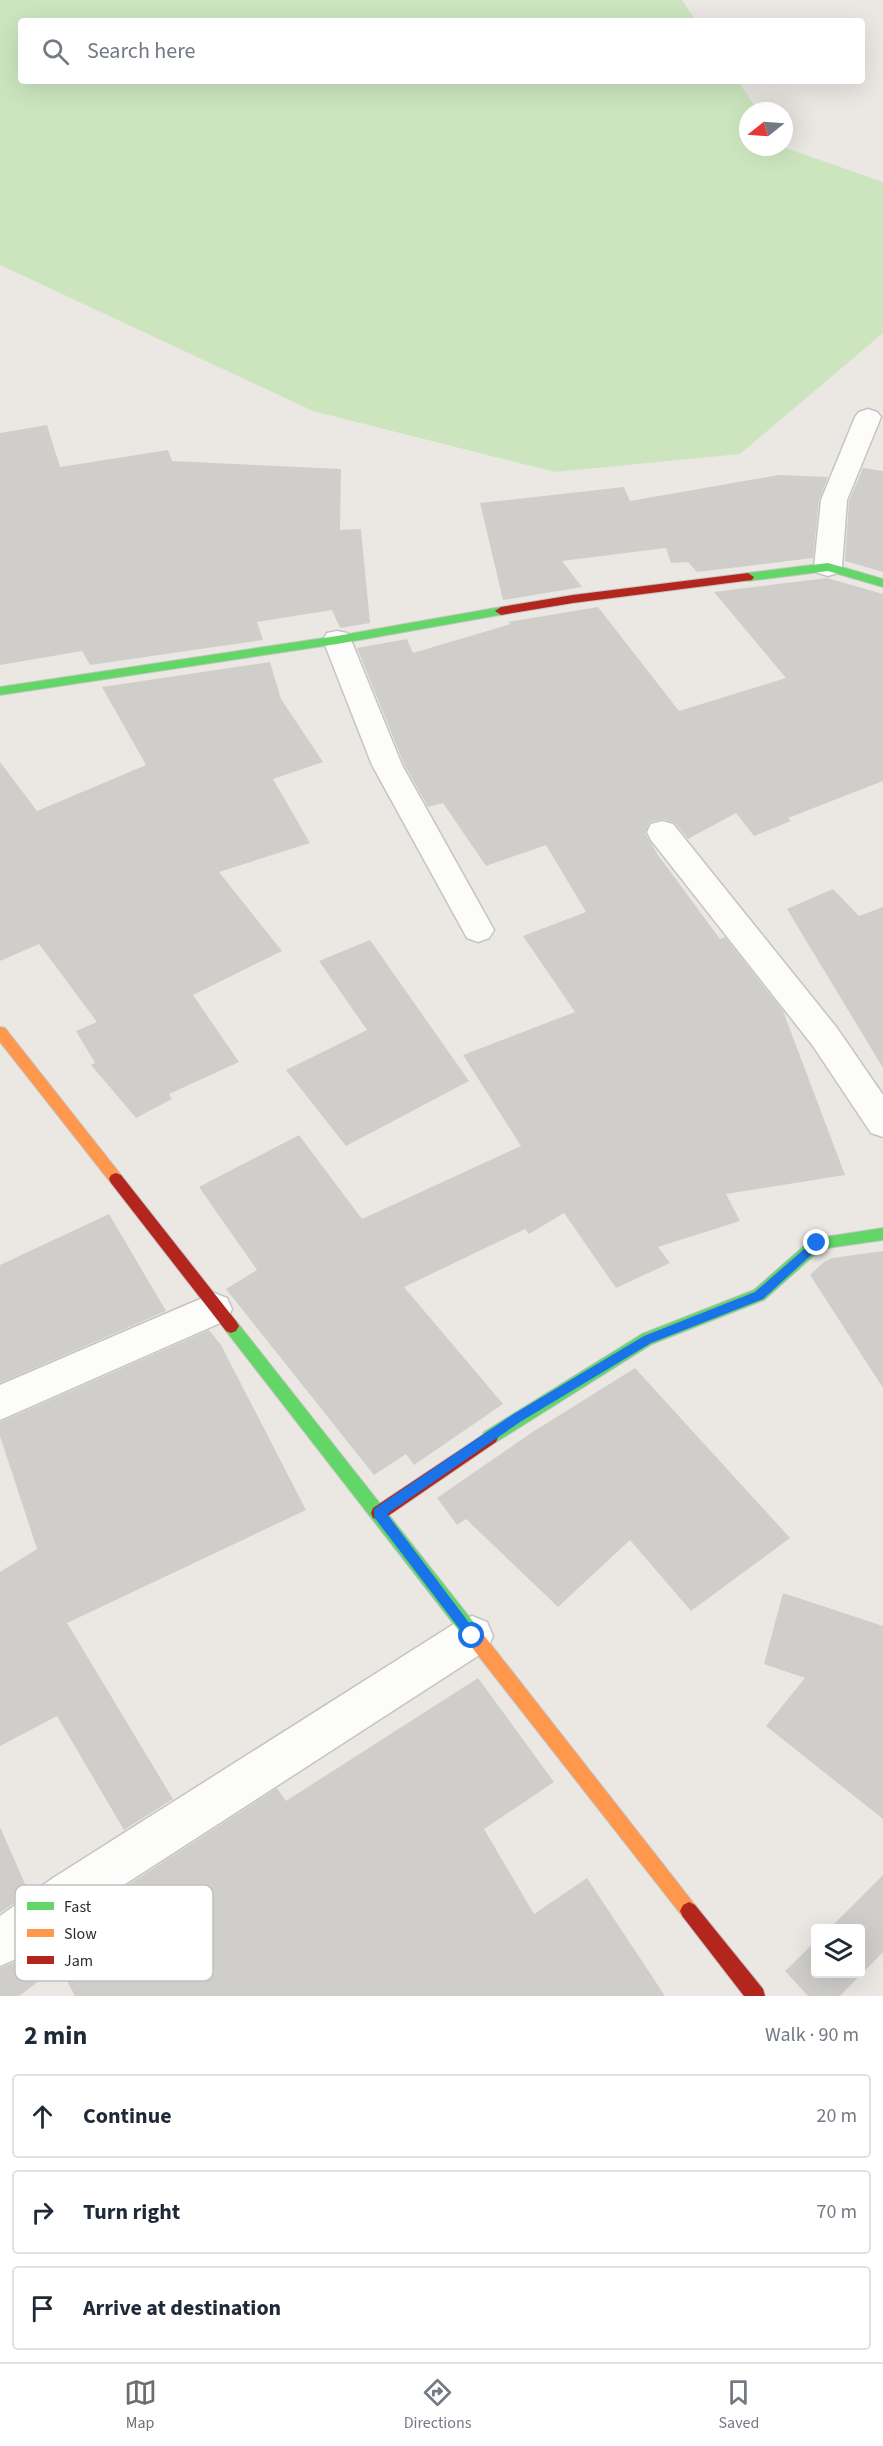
<!DOCTYPE html>
<meta charset="utf-8">
<style>
:root{--surface:#fff;--page:#f6f6f7;--text:#1f2937;--muted:#747a83;--line:#e0e1e3;--accent:#706e6d}
body{margin:0;font-family:"Source Sans 3",sans-serif;background:var(--page);color:var(--text)}
.controls{position:absolute;right:18px;bottom:18px;display:grid;overflow:hidden;border-radius:6px;box-shadow:0 6px 24px #0002}
.controls button{width:54px;height:54px;display:grid;place-items:center;padding:0;border:0;border-bottom:2px solid var(--line);background:var(--surface);color:var(--text);font:30px sans-serif}
.compass{position:absolute;left:739px;top:102px;width:54px;height:54px;border-radius:50%;background:var(--surface);box-shadow:0 6px 24px #0002;rotate:253deg}
.stop{position:absolute;width:18px;height:18px;margin:-14px;border:4px solid #1a73e8;border-radius:50%;background:#fff}
.stop.end{background:#1a73e8;border-color:#fff;box-shadow:0 2px 6px #0008}
.list{margin:0;padding:0;list-style:none}
h2{display:flex;justify-content:space-between;align-items:center;height:78px;margin:0;padding:0 24px;font-size:26px}
h2 small{font-size:20px;font-weight:400;color:var(--muted)}
.list li{display:grid;grid-template-columns:39px 1fr auto;gap:18px;align-items:center;box-sizing:border-box;height:84px;margin:0 12px 12px;padding:0 12px;border:2px solid var(--line);border-radius:6px}
.list b{display:block;font-size:22px;white-space:nowrap}
.list em{font-size:20px;font-style:normal;color:var(--muted)}
.icon{flex:none;width:33px;height:33px;fill:none;stroke:currentColor;stroke-width:2;stroke-linecap:round;stroke-linejoin:round}
.map{position:relative;flex:none;width:883px;height:1996px;overflow:hidden}
.search{position:absolute;background:var(--surface);box-shadow:0 6px 24px #0002;left:18px;right:18px;top:18px;height:66px;display:flex;align-items:center;gap:15px;box-sizing:border-box;padding:0 21px;border-radius:6px;color:var(--muted);font-size:22px}
.sheet{height:366px;background:var(--surface)}
nav{display:flex;justify-content:space-around;align-items:center;box-sizing:border-box;height:84px;border-top:2px solid var(--line);background:var(--surface);font-size:16px;color:var(--muted)}
nav a{display:grid;justify-items:center;gap:3px}
nav .on{color:var(--accent)}
.map>svg:first-child{display:block}
.green{fill:#cce5bf}
.building{fill:#d0cecb}
.lines{fill:none;stroke-linecap:round;stroke-linejoin:round}
.street-casing{stroke:#c5c4c4;stroke-width:3}
.fast-casing{stroke:#c5c4c4;stroke-width:2}
.slow-casing{stroke:#c5c4c4;stroke-width:2}
.jam-casing{stroke:#c5c4c4;stroke-width:2}
.street{fill:#fcfcfb;fill-rule:evenodd}
.fast{fill:#63d668;fill-rule:evenodd}
.slow{fill:#ff974d;fill-rule:evenodd}
.jam{fill:#b3261e;fill-rule:evenodd}
.route{fill:#1a73e8}
.key{fill:#fff;stroke:#c0c0c0;stroke-width:1.5}
.key-label{font-size:16px;fill:#2d2d2d}
</style>
<div class="map">
<svg width="883" height="1996" viewBox="0 0 883 1996">
<rect width="100%" height="100%" fill="#ebe8e4"/>
<path class="green" d="M0,0H682L696,21H21V81H738L758,111H748V147H783L883,182V333L740,454L555,472L313,411L0,265Z"/>
<path class="building" d="M47,425L60,467L168,450L172,461L341,469L340,530L361,529L370,623L340,628L332,610L257,622L263,640L90,665L82,651L0,665V433Z
M863,468L883,471V572L845,561L849,501Z
M779,475L828,477L819,500L813,558L697,572L688,562L671,563L666,548L562,561L582,587L503,600L480,503L624,487L630,501Z
M827,578L883,594V781L788,818L791,821L754,836L736,813L688,839L675,823L663,819L650,822L645,833L658,855L720,939L725,937L783,1011L845,1175L726,1194L740,1221L658,1247L670,1263L616,1288L564,1213L529,1234L525,1229L404,1287L503,1404L414,1465L406,1454L374,1475L226,1289L257,1270L199,1187L299,1135L362,1219L521,1146L463,1055L575,1012L523,936L586,912L546,845L486,866L443,803L428,807L404,764L357,648L407,639L413,653L511,624L508,622L598,607L679,711L786,678L714,592Z
M270,662L281,699L323,762L273,779L310,843L219,872L282,951L193,995L239,1062L169,1094L172,1099L136,1118L91,1065L95,1063L76,1031L97,1022L39,944L0,961V762L37,811L146,765L102,687Z
M833,889L859,916L883,907V1068L787,909Z
M370,940L469,1081L346,1146L286,1070L367,1030L319,961Z
M109,1214L166,1311L0,1383V1265Z
M883,1251V1388L810,1275L824,1262L832,1258Z
M209,1330L221,1345L306,1510L67,1623L173,1799L124,1830L57,1716L0,1746V1572L37,1549L0,1436V1422Z
M635,1368L790,1538L691,1611L630,1540L558,1607L466,1519L457,1525L437,1498L531,1433Z
M783,1593L883,1626V1819L766,1726L805,1678L764,1664Z
M478,1678L554,1782L484,1829L534,1914L587,1878L665,1996H75L59,1966L19,1996H0V1968L17,1961L86,1912L277,1788L286,1801Z
M0,1827L29,1893L0,1913Z
M883,1875V1952L840,1996H808L785,1971L816,1941V1974H861V1929H829Z"/>
<g class="lines">
<g class="street-casing">
<path id="street" d="M868,409L877,412L881,417L847,500L842,567L838,573L828,576L818,573L814,567L821,500L855,417L859,412Z
M337,631L347,633L351,640L402,765L494,930L489,938L478,942L467,938L372,765L323,640L327,633Z
M662,821L673,824L837,1028L883,1095V1137L871,1133L813,1046L651,840L647,832L651,824Z
M214,1293L227,1298L232,1309L227,1320L0,1420V1385Z
M472,1616L487,1622L493,1636L487,1650L85,1910L16,1959L0,1966V1916L53,1878L457,1622Z"/>
</g>
<g class="fast-casing">
<path id="fast" d="M828,563L883,579V587L828,571L748,581L742,577L748,573Z
M501,607L507,611L505,614L337,644L0,695V687L337,636Z
M883,1228V1240L821,1249L764,1300L652,1344L496,1442L490,1444L484,1442L482,1437L484,1432L642,1334L754,1290L812,1239Z
M231,1319L236,1321L482,1633L484,1639L482,1645L476,1647L470,1645L226,1331L223,1326L226,1321Z"/>
</g>
<g class="slow-casing">
<path id="slow" d="M0,1027L5,1028L121,1175L123,1179L121,1183L116,1185L111,1183L0,1042Z
M476,1631L482,1633L695,1905L698,1911L695,1917L689,1920L683,1917L470,1645L468,1639L470,1633Z"/>
</g>
<g class="jam-casing">
<path id="jam" d="M748,573L754,577L752,580L573,603L501,615L495,611L501,607L573,595Z
M116,1173L121,1175L236,1321L239,1326L236,1331L231,1333L226,1331L111,1183L109,1179L111,1175Z
M490,1430L496,1432L498,1437L496,1442L385,1518L379,1520L373,1518L371,1513L373,1508Z
M689,1902L695,1905L763,1989L765,1996H744L683,1917L680,1911L683,1905Z"/>
</g>
<use href="#street" class="street"/>
<use href="#fast" class="fast"/>
<use href="#slow" class="slow"/>
<use href="#jam" class="jam"/>
</g>
<path class="route" d="M817,1238L821,1240V1246L763,1299L651,1343L520,1422L387,1514L476,1632V1640H468L374,1517V1509L512,1415L644,1336L755,1292Z"/>
<rect x="15" y="1885" width="198" height="96" rx="9" class="key"/>
<rect x="27" y="1902" width="27" height="8" fill="#63d668"/>
<rect x="27" y="1929" width="27" height="8" fill="#ff974d"/>
<rect x="27" y="1956" width="27" height="8" fill="#b3261e"/>
<g class="key-label">
<text x="64" y="1912">Fast</text>
<text x="64" y="1939">Slow</text>
<text x="64" y="1966">Jam</text>
</g>
</svg>
<div class="controls">
<button><svg class="icon" aria-label="layers" viewBox="0 0 24 24"><path d="M12 4l9 5-9 5-9-5zM3 14l9 5 9-5"/></svg></button>
</div>
<svg class="compass" viewBox="-18 -18 36 36"><path d="M0-13l5 13h-10z" fill="#e53935"/><path d="M0 13l5-13h-10z" fill="#747a83"/></svg>
<div class="stop" style="left:472px;top:1636px"></div>
<div class="stop end" style="left:817px;top:1243px"></div>
<div class="search"><svg class="icon" aria-label="search" viewBox="0 0 24 24"><circle cx="10" cy="10" r="6"/><path d="M15 15l6 6"/></svg>Search here</div>
</div>
<section class="sheet">
<h2>2 min<small>Walk · 90 m</small></h2>
<ul class="list">
<li><svg class="icon" aria-label="ahead" viewBox="0 0 24 24"><path d="M12 20V5M6 11l6-6 6 6"/></svg><div><b>Continue</b></div><em>20 m</em></li>
<li><svg class="icon" aria-label="right" viewBox="0 0 24 24"><path d="M7 20v-9h11M14 6l5 5-5 5"/></svg><div><b>Turn right</b></div><em>70 m</em></li>
<li><svg class="icon" aria-label="arrive" viewBox="0 0 24 24"><path d="M6 21V4h12l-3 4 3 4H6"/></svg><div><b>Arrive at destination</b></div></li>
</ul>
</section>
<nav>
<a class="on"><svg class="icon" aria-label="map" viewBox="0 0 24 24"><path d="M3 6l6-2 6 2 6-2v14l-6 2-6-2-6 2zM9 4v14M15 6v14"/></svg>Map</a>
<a><svg class="icon" aria-label="directions" viewBox="0 0 24 24"><path d="M12 3l9 9-9 9-9-9zM9 14v-3h6M13 9l2 2-2 2"/></svg>Directions</a>
<a><svg class="icon" aria-label="saved" viewBox="0 0 24 24"><path d="M7 4h10v16l-5-4-5 4z"/></svg>Saved</a>
</nav>
